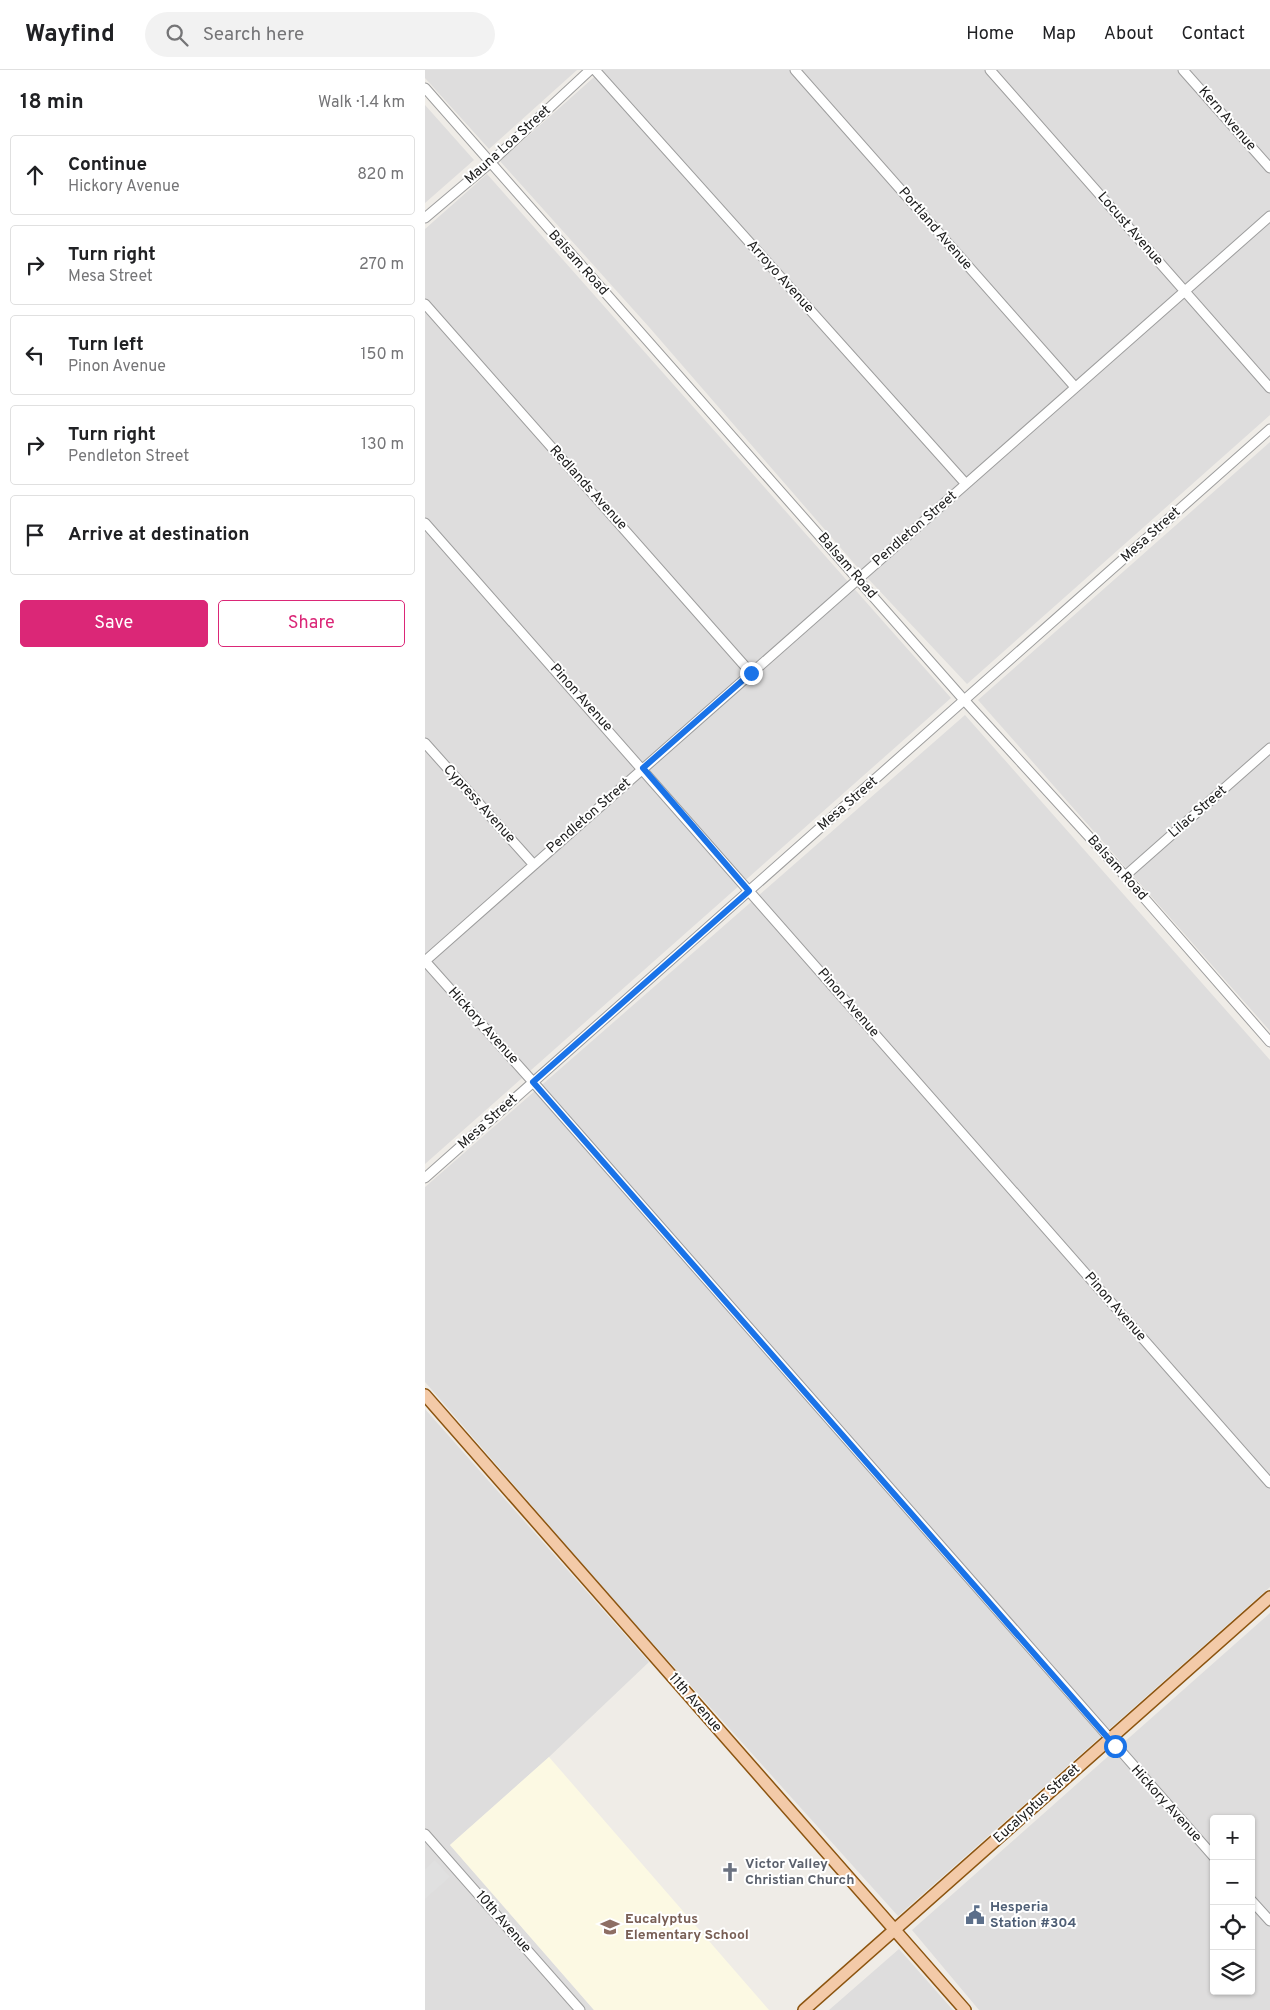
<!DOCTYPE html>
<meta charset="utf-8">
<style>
:root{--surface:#fff;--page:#f2f2f2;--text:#202124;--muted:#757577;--line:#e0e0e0;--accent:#db2777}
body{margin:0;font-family:Overpass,sans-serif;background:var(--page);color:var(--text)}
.controls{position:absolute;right:15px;bottom:15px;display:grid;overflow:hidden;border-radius:5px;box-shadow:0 1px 4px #0004}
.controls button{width:45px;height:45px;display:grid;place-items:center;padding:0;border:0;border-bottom:1px solid var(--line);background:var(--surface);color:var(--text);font:25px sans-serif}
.stop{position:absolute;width:15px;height:15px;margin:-11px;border:4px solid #1a73e8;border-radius:50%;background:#fff}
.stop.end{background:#1a73e8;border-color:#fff;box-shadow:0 1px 5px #0008}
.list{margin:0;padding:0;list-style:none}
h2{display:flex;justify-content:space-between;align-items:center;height:65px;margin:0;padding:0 20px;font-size:21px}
h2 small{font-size:16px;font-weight:400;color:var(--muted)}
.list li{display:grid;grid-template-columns:32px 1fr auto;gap:15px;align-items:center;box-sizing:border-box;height:80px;margin:0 10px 10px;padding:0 10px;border:1px solid var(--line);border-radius:5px}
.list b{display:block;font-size:19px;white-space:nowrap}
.list p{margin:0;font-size:16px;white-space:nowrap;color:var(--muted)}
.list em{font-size:16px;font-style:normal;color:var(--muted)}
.actions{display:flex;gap:10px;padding:15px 20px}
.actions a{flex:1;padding:11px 0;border:1px solid var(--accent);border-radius:5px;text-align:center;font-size:18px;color:var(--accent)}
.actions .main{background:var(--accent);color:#fff}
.icon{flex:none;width:28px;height:28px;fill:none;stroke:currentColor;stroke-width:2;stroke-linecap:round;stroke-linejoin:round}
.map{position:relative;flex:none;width:845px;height:1940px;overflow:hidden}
header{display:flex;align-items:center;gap:30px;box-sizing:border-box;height:70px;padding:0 25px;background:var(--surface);border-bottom:1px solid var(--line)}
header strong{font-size:24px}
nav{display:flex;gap:28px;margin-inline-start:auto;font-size:18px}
.search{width:350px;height:45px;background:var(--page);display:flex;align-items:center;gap:12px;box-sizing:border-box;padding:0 18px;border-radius:28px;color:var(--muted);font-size:19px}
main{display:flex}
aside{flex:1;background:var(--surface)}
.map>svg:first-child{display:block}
.residential{fill:#dedddd;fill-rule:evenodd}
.education{fill:#fcf9e3}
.parking{fill:#e0e0e0}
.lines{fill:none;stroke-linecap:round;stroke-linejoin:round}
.minor-casing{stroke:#9d9d9d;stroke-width:11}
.major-casing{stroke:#8c540f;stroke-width:14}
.minor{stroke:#fff;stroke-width:9}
.major{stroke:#f3caa8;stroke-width:11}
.route{stroke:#1a73e8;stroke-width:6}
.labels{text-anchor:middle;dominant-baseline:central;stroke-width:4;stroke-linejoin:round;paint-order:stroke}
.street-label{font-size:14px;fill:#202020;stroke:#fff}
.worship-label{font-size:14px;font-weight:bold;fill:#5b616d;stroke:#fff;text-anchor:start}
.service-label{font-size:14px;font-weight:bold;fill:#4e5e75;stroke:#fff;text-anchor:start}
.education-label{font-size:14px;font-weight:bold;fill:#785e54;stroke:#fff;text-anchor:start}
</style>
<header>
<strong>Wayfind</strong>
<div class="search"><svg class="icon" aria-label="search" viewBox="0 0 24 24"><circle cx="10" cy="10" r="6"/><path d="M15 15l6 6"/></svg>Search here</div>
<nav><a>Home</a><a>Map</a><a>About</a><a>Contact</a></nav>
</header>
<main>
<aside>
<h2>18 min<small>Walk · 1.4 km</small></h2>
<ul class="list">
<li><svg class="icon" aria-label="ahead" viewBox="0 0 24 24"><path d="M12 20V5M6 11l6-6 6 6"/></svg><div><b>Continue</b><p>Hickory Avenue</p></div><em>820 m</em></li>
<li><svg class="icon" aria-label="right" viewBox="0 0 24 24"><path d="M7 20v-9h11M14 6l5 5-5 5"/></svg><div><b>Turn right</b><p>Mesa Street</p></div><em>270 m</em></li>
<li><svg class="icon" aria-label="left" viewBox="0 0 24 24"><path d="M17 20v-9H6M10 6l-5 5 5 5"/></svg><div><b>Turn left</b><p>Pinon Avenue</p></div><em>150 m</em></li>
<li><svg class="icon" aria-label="right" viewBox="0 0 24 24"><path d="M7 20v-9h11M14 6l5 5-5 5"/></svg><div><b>Turn right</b><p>Pendleton Street</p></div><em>130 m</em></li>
<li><svg class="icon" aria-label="arrive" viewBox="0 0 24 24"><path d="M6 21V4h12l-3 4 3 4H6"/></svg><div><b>Arrive at destination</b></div></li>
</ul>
<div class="actions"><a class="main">Save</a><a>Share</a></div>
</aside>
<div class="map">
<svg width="845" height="1940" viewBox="0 0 845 1940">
<rect width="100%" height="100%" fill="#efece7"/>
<path class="residential" d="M0,0H152L64,79L0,8Z
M177,0H845V345L542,614L434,499L224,257L75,91Z
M0,35L49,90L0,133Z
M62,104L526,628L0,1094V159Z
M845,372V961L553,630Z
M540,645L845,990V1517L473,1846L186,1527L0,1312V1117Z
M0,1339L224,1592L124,1687L25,1775L169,1940H0Z
M845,1543V1940H554L487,1860ZM789,1749H826V1921H789Z
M474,1879L528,1940H404Z"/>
<path class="education" d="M124,1687L344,1940H169L25,1775Z"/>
<path class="parking" d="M10,1790L25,1807L0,1829V1799Z"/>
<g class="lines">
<g class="minor-casing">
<path id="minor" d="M170,0L541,414
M370,0L650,317
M565,0L845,318
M758,0L845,98
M0,18L540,631L700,806L845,972
M0,148L65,93L165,0
M0,234L326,603
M0,453L845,1413
M0,673L109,795
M700,806L845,678
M0,891L108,1012L789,1787
M0,891L845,146
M0,1108L845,359
M0,1764L155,1940
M826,1830L845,1851"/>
</g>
<g class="major-casing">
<path id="major" d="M0,1325L540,1940
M379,1940L845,1527"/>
</g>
<use href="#minor" class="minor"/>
<use href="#major" class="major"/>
</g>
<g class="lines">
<path class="route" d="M326,603L218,698L324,821L108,1012L690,1676"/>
</g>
<defs>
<g id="church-bare" transform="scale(1.5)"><path d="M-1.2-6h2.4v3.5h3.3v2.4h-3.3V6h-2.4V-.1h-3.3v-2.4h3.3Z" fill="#6b7280" stroke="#fff" stroke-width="2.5" paint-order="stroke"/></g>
<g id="civic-bare" transform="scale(1.5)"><path d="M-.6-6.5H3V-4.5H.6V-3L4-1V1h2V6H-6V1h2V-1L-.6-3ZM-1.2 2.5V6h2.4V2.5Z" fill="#5c6f8a" stroke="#fff" stroke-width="2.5" paint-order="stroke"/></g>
<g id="school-bare" transform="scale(1.5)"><path d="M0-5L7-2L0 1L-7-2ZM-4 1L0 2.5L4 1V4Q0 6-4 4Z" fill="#8d6e63" stroke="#fff" stroke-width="2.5" paint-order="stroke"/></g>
</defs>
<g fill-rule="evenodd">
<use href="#church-bare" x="305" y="1802"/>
<use href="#civic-bare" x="550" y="1845"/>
<use href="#school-bare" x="185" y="1857"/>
</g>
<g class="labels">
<g class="street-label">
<text transform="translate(802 49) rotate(49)">Kern Avenue</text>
<text transform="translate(83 75) rotate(-42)">Mauna Loa Street</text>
<text transform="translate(510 159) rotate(49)">Portland Avenue</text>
<text transform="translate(705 159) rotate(49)">Locust Avenue</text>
<text transform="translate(153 193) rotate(48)">Balsam Road</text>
<text transform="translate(355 207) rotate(48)">Arroyo Avenue</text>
<text transform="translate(163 418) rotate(48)">Redlands Avenue</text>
<text transform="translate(490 459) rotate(-41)">Pendleton Street</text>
<text transform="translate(726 465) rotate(-42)">Mesa Street</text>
<text transform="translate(422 496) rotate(49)">Balsam Road</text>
<text transform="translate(156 628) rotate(48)">Pinon Avenue</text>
<text transform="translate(54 734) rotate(48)">Cypress Avenue</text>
<text transform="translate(423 734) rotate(-41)">Mesa Street</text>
<text transform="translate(773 742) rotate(-41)">Lilac Street</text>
<text transform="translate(164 746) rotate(-41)">Pendleton Street</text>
<text transform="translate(692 798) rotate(48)">Balsam Road</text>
<text transform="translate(423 933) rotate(49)">Pinon Avenue</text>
<text transform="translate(58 956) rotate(48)">Hickory Avenue</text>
<text transform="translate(63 1052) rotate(-42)">Mesa Street</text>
<text transform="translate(690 1237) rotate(49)">Pinon Avenue</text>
<text transform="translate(270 1633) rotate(49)">11th Avenue</text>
<text transform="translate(612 1734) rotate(-42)">Eucalyptus Street</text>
<text transform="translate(741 1734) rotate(48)">Hickory Avenue</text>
<text transform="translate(78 1852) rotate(49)">10th Avenue</text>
</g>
<g class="worship-label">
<text x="320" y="1794">Victor Valley<tspan x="320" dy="16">Christian Church</tspan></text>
</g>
<g class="service-label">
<text x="565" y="1837">Hesperia<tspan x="565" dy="16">Station #304</tspan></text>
</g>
<g class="education-label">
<text x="200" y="1849">Eucalyptus<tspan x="200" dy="16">Elementary School</tspan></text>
</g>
</g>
</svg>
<div class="controls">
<button>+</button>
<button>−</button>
<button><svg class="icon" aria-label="locate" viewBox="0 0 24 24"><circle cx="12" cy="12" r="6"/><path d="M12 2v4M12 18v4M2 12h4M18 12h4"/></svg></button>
<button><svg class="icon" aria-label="layers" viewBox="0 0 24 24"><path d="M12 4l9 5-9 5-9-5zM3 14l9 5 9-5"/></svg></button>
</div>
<div class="stop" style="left:690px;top:1676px"></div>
<div class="stop end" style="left:326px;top:603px"></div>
</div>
</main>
